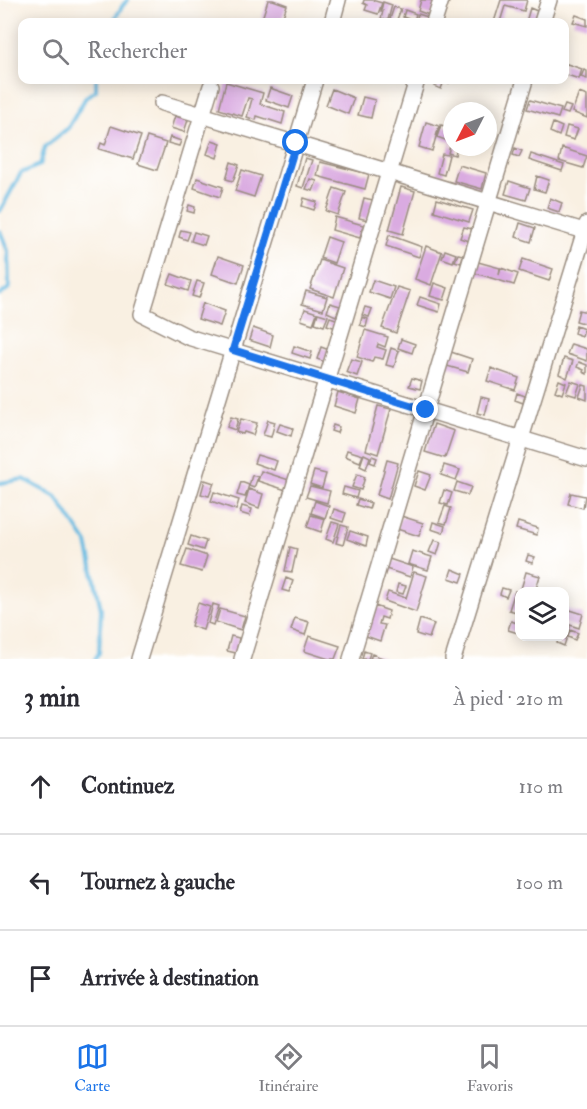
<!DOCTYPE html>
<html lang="fr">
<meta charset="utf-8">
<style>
:root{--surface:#fff;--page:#f2f2f3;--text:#2b2b33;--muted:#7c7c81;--line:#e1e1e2;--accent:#1a73e8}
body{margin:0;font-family:"IM FELL Double Pica",serif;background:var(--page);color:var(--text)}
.controls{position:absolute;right:18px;bottom:18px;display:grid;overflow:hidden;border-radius:12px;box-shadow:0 3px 15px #0003}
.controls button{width:54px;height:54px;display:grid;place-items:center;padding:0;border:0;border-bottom:2px solid var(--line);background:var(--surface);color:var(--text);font:30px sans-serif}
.compass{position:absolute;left:443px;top:102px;width:54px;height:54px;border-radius:50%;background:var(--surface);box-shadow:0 3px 15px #0003;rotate:228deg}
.stop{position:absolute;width:18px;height:18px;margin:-14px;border:4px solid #1a73e8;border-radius:50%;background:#fff}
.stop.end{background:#1a73e8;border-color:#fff;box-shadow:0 2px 6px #0008}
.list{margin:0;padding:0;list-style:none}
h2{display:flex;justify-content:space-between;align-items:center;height:78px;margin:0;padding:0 24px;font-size:26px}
h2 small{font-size:20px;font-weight:400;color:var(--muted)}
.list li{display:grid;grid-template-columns:39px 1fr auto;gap:18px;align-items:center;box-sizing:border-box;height:96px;padding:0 24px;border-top:2px solid var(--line)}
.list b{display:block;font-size:22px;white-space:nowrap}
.list em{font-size:20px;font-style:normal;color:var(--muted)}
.icon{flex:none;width:33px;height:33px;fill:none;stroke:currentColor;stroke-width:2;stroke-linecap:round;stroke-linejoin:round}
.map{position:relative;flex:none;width:587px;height:659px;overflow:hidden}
.search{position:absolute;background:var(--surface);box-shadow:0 3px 15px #0003;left:18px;right:18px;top:18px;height:66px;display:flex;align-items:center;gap:15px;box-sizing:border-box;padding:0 21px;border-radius:12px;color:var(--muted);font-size:22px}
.sheet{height:366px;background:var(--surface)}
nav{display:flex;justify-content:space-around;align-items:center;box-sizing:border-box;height:84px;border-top:2px solid var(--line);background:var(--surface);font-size:16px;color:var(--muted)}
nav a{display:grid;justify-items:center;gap:3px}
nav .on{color:var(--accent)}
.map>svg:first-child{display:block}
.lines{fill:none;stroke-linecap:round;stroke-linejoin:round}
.stream{stroke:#63b9e0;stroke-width:4}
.building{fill:#daabe1}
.street-casing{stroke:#9a8d80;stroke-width:18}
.street{stroke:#fff;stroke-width:15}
.route{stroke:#1a73e8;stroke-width:8}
</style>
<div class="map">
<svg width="587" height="659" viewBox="0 0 587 659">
<rect width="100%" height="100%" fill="#fff"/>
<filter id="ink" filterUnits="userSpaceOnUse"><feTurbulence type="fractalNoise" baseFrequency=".0167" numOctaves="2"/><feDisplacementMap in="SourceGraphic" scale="12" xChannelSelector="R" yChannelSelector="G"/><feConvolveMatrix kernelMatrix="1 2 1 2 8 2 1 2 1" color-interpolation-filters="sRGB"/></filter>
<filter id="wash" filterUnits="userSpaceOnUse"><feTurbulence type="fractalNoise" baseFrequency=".008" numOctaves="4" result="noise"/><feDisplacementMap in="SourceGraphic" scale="24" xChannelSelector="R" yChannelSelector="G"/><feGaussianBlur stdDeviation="1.35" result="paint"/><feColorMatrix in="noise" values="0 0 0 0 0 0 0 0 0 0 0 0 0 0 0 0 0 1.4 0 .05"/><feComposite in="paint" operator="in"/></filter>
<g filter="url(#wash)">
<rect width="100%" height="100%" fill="#f9f0e2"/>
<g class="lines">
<path class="stream" d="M113,22L123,5L128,0
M0,211L21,173L40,165L45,147L68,128L86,97L96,90V80
M0,231L8,251L9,288L0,295
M0,483L24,479L56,497L87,543L101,609L99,653L95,659"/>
</g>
<g id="blocks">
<path class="building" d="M268,0H273L287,5L281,22H261Z
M364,0H372L382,3L378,14L365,10L367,5L363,3Z
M421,0H429L436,2L432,16L418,11Z
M501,0H527L524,11L505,6L500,22H494Z
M383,2L392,5L388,20L381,19L383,11H381Z
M394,7L401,9L396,22H389Z
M530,8L537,11L534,22H526Z
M405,10L416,14L414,21L403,17Z
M418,14L431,18L430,22H416Z
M576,15L587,19V26L573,22Z
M564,63L582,69L579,79L564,74Z
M584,70L587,71V79L581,77Z
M437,80H451L449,83L444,81L441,89L434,86Z
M226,82L263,93L260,104L285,112L282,124L257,116L256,120L247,117L252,99L248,98L242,116L219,109Z
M270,88L293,96L289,108L266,100Z
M332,89L354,98L348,114L326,105Z
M579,93L587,96V118L572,112Z
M363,97L375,100L371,118L358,115Z
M530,100L561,109L558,118L527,109Z
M565,105L571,107L568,114L562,112Z
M175,116L188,120L184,132L171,128Z
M426,122L439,126L432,151L419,147Z
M553,123L562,127L559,136L550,132Z
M441,125L452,128V147H457L455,155L448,153L451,142L437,137Z
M111,126L141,136L133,159L99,149L101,143L105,145Z
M567,126L578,129L574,140L564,137Z
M147,137L166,143L157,170L138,164Z
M170,137L181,141L179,146L168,143Z
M212,140L221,143L217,158L207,154Z
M515,148L522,151L519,157L513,155Z
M562,148L587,156L583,168L559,161Z
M442,154L449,155L444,175L437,173Z
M531,154L564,165L562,171L529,160Z
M305,158L312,160L303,188L297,186Z
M231,162L239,165L233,181L226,179Z
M320,162L369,174L365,189L317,176Z
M459,165L486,173L482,189L454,181Z
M242,170L261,176L254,197L235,191Z
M537,176L549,180L545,192L534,189Z
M197,178L223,187L220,197L194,188Z
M310,179L317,181L313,191L306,189Z
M509,181L530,188L526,200L505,194Z
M401,187L415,191L403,234L389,230Z
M334,188L346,192L338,215L326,211Z
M304,198L317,202L314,210L302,206Z
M364,198L373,200L368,220L359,218Z
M550,198L562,203L559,212L547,208Z
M437,199L473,210L469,222L434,211Z
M189,205L195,207L194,213L187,211Z
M335,217L363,225L360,238L332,230Z
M520,223L535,228L531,242L516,237Z
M464,227L472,229L468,241L460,238Z
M181,230L190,232L187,240L179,237Z
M194,232L207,236L204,245L191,241Z
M389,235L422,247L419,257L386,246Z
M327,237L341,242L334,263L320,258Z
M426,246L442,252L431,285L415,279Z
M445,250L456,254L453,262L442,258Z
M458,254L463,255L461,263L455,261Z
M218,256L244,265L238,283L212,274Z
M523,259L553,269L549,281L519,271Z
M320,260L343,268L334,297L310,289Z
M478,262L500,268L499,275L501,268L518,274L514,285L475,273Z
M172,274L191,281L188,291L168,284Z
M373,280L394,287L390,299L369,292Z
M197,281L204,283L199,298L192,296Z
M434,283L448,288L444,300L430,296Z
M397,287L410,291L396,333L382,328Z
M306,291L327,297L323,310L302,304Z
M420,297L441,304L439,312L417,305Z
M203,303L225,311L220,326L198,319Z
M330,303L340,306L336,316L327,312Z
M365,307L372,309L369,317L362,315Z
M305,309L317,313L313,324L301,320Z
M579,310L587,312V324L576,321Z
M318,313L328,316L324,326L315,323Z
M330,317L339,320L336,328L327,325Z
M362,317L368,319L366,327L360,325Z
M576,326L584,329L582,336L574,333Z
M253,328L273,335L270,347L249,340Z
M365,330L388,337L385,347L378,344L377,347L386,350L383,359L374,357L372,362L357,357Z
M401,339L415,344L412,353L398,348Z
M571,344L587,349V361L567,354Z
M294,346L312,352L310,359L292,353Z
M321,347L329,350L325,362L317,359Z
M391,348L399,351L394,367L386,365Z
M451,352L472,359L468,372L447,366Z
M564,358L573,361L567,378L559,374Z
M351,359L362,362L357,376L346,372Z
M579,362L587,365V374L583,372L584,370L577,367Z
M491,368L519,378L515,390L487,381Z
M412,378L422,381L420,389L409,386Z
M559,380L566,383L562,394L555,391Z
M571,381L580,384L576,396L566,393Z
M583,385L587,386V400L579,397Z
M338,392L360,399L356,413L334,406Z
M517,393L525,396L523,403L515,400Z
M481,397L489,399L485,415L477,413Z
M378,406L391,409L378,454L366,450Z
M231,417L238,419L235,430L227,427Z
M241,419L257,423L253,435L244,432L243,434L236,432Z
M268,420L275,422L271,437L263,435Z
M280,424L293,428L291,436L277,431Z
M434,424L454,431L445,458L425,452Z
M333,425L339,427L337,433L331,431Z
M347,450L363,455L360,462L345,456Z
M364,454L370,457L366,469L360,466Z
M257,455L277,461L274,470L254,463Z
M372,456L377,458L375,464L370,462Z
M387,460L398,463L388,499L377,495Z
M444,465L460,470L456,480L441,475Z
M261,471L289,480L286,490L258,481Z
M314,471L326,474L322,488L310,484Z
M419,471L431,475L425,490L414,486Z
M357,474L365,477L361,490L352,487Z
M252,475L258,477L254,488L249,486Z
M205,480L214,483L209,496L201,494Z
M241,482L249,485L245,497L237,495Z
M457,482L471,487L468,495L454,491Z
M310,486L330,491L327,503L306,497Z
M344,487L358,491L356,498L342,494Z
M249,489L263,494L259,508L245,503Z
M444,490L452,493L448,505L440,503Z
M214,492L239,500L236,510L211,501Z
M571,493L585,496L583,508L568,504Z
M358,499L371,503L369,509L356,505Z
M315,501L329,506L325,518L311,513Z
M242,506L252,509L250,516L240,513Z
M445,506L451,508L446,524L439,522Z
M334,509L346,513L343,522L331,518Z
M311,515L325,519L321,532L307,527Z
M401,516L423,523L419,536L397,529Z
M332,522L339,524L333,542L326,539Z
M433,522L445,526L443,533L431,529Z
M518,522L538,528L537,535L516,529Z
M341,525L348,527L343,545L336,543Z
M350,531L368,537L366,546L347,539Z
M191,536L206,541L203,550L188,545Z
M434,540L441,542L437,555L429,552Z
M290,547L297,549L292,572L285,571Z
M187,549L207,556L202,572L181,566Z
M412,551L432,557L428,570L408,564Z
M528,555L535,557L532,563L526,561Z
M389,559L413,567L410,577L386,569Z
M452,569L464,574L461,582L449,578Z
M414,572L427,576L416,612L385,601L388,592L406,598Z
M526,572L540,576L535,592H529L521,589Z
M286,578L293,581L289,592L282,590Z
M398,584L406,586L403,594L396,592Z
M502,588L509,590L506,597L500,594Z
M515,591L520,593V613L509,610Z
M198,603L210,607L203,630L191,626Z
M213,604L219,606L213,625L208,623Z
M375,606L389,611L387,619L381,617L379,624L385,625L380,641L366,636Z
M564,608L583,614L579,628L564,623Z
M220,609L245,616L241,630L216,622Z
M295,618L309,622L305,635L291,630Z
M420,619L434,624L429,638L416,634Z
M511,621L520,624L518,633L508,630Z
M564,626L570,627L564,646L557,643L559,636H564Z
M570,630L578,633L575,640L568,637Z
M231,636L239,638L236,653L227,651Z
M309,636L340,646L335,659H329L304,651Z
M364,651L370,653L368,659H362Z
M372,654L385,659H370Z"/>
</g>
</g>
<g filter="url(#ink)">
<use href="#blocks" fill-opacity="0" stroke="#9a8d80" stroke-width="1.5"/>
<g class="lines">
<g class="street-casing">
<path id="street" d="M332,22L338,0
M434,22L441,0
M542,22L549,0
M211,86L142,314L188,337L587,459
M162,103L587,232
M139,659L315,80
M242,659L417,80
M351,659L525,80
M453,659L587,224"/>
</g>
<use href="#street" class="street"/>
</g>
</g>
<g class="lines" filter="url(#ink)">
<path class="route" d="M296,143L233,350L426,410"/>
</g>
</svg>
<div class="controls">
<button><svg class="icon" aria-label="layers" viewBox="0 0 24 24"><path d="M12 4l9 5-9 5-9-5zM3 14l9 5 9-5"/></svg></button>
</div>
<svg class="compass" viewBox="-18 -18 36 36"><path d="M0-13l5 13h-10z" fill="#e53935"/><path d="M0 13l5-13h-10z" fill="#7c7c81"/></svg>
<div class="stop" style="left:296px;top:143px"></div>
<div class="stop end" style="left:426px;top:410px"></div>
<div class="search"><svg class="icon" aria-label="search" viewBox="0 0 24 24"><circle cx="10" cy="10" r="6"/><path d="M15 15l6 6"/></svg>Rechercher</div>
</div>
<section class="sheet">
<h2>3 min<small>À pied · 210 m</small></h2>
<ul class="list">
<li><svg class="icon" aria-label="ahead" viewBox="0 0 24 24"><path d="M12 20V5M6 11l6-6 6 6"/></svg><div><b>Continuez</b></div><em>110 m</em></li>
<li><svg class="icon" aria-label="left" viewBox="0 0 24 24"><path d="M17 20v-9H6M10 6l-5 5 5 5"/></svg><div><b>Tournez à gauche</b></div><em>100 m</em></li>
<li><svg class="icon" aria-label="arrive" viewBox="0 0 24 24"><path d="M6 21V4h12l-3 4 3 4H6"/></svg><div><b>Arrivée à destination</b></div></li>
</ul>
</section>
<nav>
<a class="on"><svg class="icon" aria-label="map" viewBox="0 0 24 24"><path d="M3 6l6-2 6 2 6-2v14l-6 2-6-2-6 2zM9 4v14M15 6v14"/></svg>Carte</a>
<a><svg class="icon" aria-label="directions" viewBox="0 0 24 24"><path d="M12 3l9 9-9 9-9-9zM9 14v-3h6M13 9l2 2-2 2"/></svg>Itinéraire</a>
<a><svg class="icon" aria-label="saved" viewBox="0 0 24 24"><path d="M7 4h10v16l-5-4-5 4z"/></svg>Favoris</a>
</nav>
